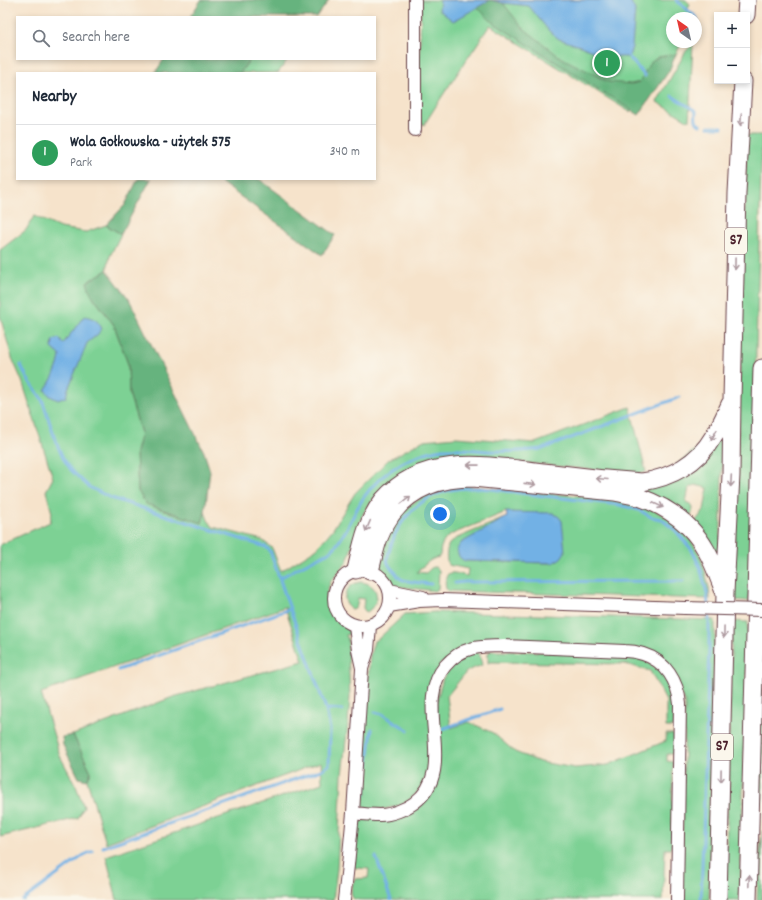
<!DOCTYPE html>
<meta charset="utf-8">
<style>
:root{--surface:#fff;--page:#f2f2f3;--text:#1f2937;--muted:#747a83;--line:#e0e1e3;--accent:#2563eb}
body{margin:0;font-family:Dekko,sans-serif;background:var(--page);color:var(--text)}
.controls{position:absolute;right:12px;top:12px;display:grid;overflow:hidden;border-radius:0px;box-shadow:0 2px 6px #0003}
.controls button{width:36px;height:36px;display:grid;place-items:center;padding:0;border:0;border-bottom:1px solid var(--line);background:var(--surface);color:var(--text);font:20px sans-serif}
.compass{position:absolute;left:666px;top:12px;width:36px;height:36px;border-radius:50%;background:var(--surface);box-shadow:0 2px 6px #0003;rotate:326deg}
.you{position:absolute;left:440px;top:514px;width:14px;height:14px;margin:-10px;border:3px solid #fff;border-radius:50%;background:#1a73e8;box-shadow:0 0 0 6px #1a73e833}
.badge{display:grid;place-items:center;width:26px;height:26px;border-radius:50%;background:var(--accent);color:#fff;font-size:13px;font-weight:700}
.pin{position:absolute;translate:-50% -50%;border:2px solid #fff;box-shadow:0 1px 4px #0006}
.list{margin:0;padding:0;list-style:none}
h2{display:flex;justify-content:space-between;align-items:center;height:52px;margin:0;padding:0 16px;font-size:17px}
h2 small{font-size:13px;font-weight:400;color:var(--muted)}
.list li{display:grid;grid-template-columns:26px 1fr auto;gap:12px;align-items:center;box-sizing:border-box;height:56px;padding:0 16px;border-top:1px solid var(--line)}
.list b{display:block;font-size:15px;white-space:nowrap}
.list p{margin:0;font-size:13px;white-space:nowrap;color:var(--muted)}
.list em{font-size:13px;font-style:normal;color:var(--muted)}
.icon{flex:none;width:22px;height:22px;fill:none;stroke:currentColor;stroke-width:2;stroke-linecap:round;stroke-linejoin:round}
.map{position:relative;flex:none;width:762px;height:900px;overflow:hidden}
.search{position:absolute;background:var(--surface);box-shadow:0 2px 6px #0003;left:16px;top:16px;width:360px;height:44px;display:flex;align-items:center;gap:10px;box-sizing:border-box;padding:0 14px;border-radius:0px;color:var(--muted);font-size:15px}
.panel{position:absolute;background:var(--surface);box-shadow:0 2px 6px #0003;left:16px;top:72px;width:360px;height:108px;border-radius:0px}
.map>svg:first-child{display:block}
.green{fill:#7dd194;stroke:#647860}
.forest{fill:#66b37e;stroke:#586954}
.water{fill:#72b1e5;stroke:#5e6888}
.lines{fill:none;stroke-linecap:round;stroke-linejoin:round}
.stream{stroke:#72b1e5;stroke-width:3}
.minor-casing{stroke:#643c43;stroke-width:14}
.highway-casing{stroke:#643c43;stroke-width:19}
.minor{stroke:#fff;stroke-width:12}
.highway{stroke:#fff;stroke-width:17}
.minor-bridge-casing{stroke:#643c43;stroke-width:14;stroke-linecap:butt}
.minor-bridge{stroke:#fff;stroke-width:12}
.oneway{stroke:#ae9aa0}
.labels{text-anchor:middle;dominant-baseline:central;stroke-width:3;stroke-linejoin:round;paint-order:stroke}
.shield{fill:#fbf7ec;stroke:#7f6065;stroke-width:1}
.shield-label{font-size:15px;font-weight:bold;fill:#4a1f2b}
</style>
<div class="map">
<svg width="762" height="900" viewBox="0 0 762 900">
<rect width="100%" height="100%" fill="#fbf7ec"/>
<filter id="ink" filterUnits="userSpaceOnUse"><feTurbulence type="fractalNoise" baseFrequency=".025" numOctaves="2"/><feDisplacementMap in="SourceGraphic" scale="8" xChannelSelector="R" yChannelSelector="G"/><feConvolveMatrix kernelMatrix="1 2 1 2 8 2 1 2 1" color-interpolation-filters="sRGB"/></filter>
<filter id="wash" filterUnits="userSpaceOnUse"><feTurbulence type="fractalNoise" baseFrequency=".012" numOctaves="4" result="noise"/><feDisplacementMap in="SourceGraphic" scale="16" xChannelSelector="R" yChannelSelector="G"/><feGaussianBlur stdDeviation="0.9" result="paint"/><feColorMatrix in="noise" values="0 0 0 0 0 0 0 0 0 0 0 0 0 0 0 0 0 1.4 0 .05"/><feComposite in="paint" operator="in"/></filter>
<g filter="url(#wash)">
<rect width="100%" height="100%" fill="#f6e3cb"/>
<path class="green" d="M421,0H686L690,4L687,11L694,17V18H672V42H682L676,54L669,55L630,112L490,25L443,95L424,125L418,121Z
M693,44L689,121L657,102L686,51Z
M250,59H288L278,73H240Z
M747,135H762L749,601L733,600Z
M34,216L60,228L86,232L106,225L121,234L110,256L107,270L87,282L91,294L114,325L128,364L129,393L141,433L136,452L138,491L146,504L202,523L205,512L208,520L213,527L262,540L272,548L281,571L316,549L333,529L355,493L388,460L424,440L456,437L535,443L630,407L646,472L634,474L469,457L438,458L416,465L401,473L391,481L375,497L364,512L359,524L347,562L331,581L328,589L327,596V602L330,609L337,619L347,627L350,634L346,635L348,640V648L350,697L348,723L342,775L337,869L333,900H117L106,856L322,783L321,762L106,843L87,780L91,772L73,735L173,697L303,661L285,607L41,693L60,756L76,786L84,807L78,818L0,837V545L50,522L52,513L46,491L53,478L22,381L12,358L0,316V250L26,230Z
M723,428L720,562L695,522L704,510L708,488L695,485L689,488L686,502L692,505L693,509L691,516L689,517L604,483L650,485Z
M448,484L637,501L667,517L691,540L700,555L705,571L709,588L710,599L450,591C449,591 448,591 447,590C444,587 445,573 450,573C455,572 462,575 467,576L468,569L448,565C446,560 446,549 449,544C450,543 453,541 455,539L507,517L465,561L553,563L557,561L506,512L450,535C446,538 443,542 441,547C440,551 441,554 439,557C429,559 424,566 417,572L426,573C431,568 434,564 439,570L438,589L435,591L395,586L392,584L378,565L379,548L401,509Z
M360,582C379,583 382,602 367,612L365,611L363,608L364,599L358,598C357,603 358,609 352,610C339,600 345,585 360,582Z
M435,612L715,620V639L709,900H681L685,702L659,657L503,641L440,664L429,769L421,788L412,798L402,805L384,809H372L362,806L359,797L370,655L374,641L378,639L405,614Z
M732,621L748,622L740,900H725Z
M762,650V799L760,804H757Z
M490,651L606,653L642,659L658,669L663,674L670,685L674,700V726L672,727H666V701L650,671L625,664L491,662L488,663V654Z
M478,652L480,656L482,665L467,671L447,696L451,728L469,722L493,733L515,752L540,762L575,768L608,765L666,741V734H672L674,735L676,751L673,754H667V761L673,762L672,847L670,849H665L663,900H365C362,900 357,900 354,899C349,896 352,883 355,879L368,878L369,869L356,868L354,867L357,826L359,823L363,820L425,800L437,700L443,678L455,663L465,656Z
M762,831V900H757L758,871Z"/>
<path class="forest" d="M201,0H329L317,17H190Z
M490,0L503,3L522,27L560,57L609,82L631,84L640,82L649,64L658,57L676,54L669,71L639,115L492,22L477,7Z
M164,59H250L240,73H155Z
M138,179H151L121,234L106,225L125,205Z
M216,179H259L335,235L322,255Z
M107,270L129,299L204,452L210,471L205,512L202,523L146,504L138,491L136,452L141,433L129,393L128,364L114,325L91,294L87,282Z
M73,735L91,772L87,780L79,778L63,745L62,737Z"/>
<path class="water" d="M440,0H490L459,18L453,21L439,10Z
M492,0H630L635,10L632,47L629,57H616L603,56L583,47L559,39L549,31L529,6L503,3Z
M84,316C94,318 98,320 102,329L97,335L87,343L81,358L68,389L66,397L58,400L50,396L45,390C52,380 59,367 60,355L52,348L53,340L59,338L63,344Z
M506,512L553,513L559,517L562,521L565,552L561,558L553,563L465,561C459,558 458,556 457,549L461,543L507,517Z"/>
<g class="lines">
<path class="stream" d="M676,0L697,18L698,23
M629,57L645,76
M672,96L696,111C696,116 694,122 700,125
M708,127H722
M21,365L27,378L42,399L56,442L63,458L71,470L89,487L111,498L266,547L270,551L290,609L326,709L330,729L329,765L321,770L103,847
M280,578C292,571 305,564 317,558C322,555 329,553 333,549C343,539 351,520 358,507C373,478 404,457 436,450C455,446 474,451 494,451C510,452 526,451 542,449L680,397
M455,583L465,582L683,581
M431,584C424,583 406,582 401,579C399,578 397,574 395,572C384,562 387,559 391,545C399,518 422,496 450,490C471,485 499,490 520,493C554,497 587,501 620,505L639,510L651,517L661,519L675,530L692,550L700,567L707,593L708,606
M118,670L290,609
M326,709L342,710
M375,712L382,714L408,730
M442,729L500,709
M364,795L372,729
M376,857L391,900
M23,900L84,855L93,851
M701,900L709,648V612"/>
</g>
</g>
<g filter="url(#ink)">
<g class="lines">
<g class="minor-casing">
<path id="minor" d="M415,130V0
M334 598a28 28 0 1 1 56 0a28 28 0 1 1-56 0Z
M389,590L423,597
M389,606L419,601L442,600L685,608
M355,626L358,650L362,668
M353,813C362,814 371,815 380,815C391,815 406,809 414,803C460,769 412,705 445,666C462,646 480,646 504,646L625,651C631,651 637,652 643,654C666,661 678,682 680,704L677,900
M344,900L348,865L353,813L362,669L368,650L370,626"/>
</g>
<g class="highway-casing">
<path id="highway" d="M746,15L747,0
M356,570C362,545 366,521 383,500C426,450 495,467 552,473C582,477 612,480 642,482C671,478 698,463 713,437C720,427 725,415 730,404
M370,571C373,560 375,548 379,538C395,496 430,478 473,478L615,492C623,494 632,495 639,497C668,507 691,523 706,550C713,562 718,576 723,589
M718,900L725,593L731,475L732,400L737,193L743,81
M748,900L762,368"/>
</g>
<use href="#minor" class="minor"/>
<use href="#highway" class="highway"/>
<g class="minor-bridge-casing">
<path id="minor-bridge" d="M685,608L762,610"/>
</g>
<use href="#minor-bridge" class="minor-bridge"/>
</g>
<defs><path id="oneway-shaft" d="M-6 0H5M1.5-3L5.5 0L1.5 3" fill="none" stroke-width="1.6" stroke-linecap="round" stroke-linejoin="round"/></defs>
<g class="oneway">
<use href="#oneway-shaft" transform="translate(741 120) rotate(93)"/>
<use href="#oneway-shaft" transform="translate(735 264) rotate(91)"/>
<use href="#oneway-shaft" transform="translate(714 435) rotate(119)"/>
<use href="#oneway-shaft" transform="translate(473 465) rotate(-179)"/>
<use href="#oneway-shaft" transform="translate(602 479) rotate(-175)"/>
<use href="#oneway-shaft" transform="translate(731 481) rotate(93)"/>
<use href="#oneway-shaft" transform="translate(530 484) rotate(6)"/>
<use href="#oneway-shaft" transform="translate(406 500) rotate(-38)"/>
<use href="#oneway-shaft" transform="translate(658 505) rotate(25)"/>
<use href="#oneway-shaft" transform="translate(368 526) rotate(113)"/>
<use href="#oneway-shaft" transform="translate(724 632) rotate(91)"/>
<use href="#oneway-shaft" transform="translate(721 776) rotate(91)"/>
<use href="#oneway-shaft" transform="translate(749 881) rotate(-88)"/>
</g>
</g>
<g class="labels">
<g class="shield">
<rect x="725" y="228" width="22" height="26" rx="3"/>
<rect x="711" y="734" width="22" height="26" rx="3"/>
</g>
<g class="shield-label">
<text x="736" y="241">S7</text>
<text x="722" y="747">S7</text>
</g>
</g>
</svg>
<div class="controls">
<button>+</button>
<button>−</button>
</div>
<svg class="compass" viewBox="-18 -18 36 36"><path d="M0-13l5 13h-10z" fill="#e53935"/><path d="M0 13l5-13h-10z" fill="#747a83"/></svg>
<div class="you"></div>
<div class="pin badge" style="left:607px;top:63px;background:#2e9e5b">1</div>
<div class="search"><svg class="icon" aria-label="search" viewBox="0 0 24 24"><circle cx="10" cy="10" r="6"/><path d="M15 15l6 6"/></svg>Search here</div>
<section class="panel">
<h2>Nearby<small></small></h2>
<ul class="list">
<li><span class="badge" style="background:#2e9e5b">1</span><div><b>Wola Gołkowska - użytek 575</b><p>Park</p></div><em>340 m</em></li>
</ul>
</section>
</div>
